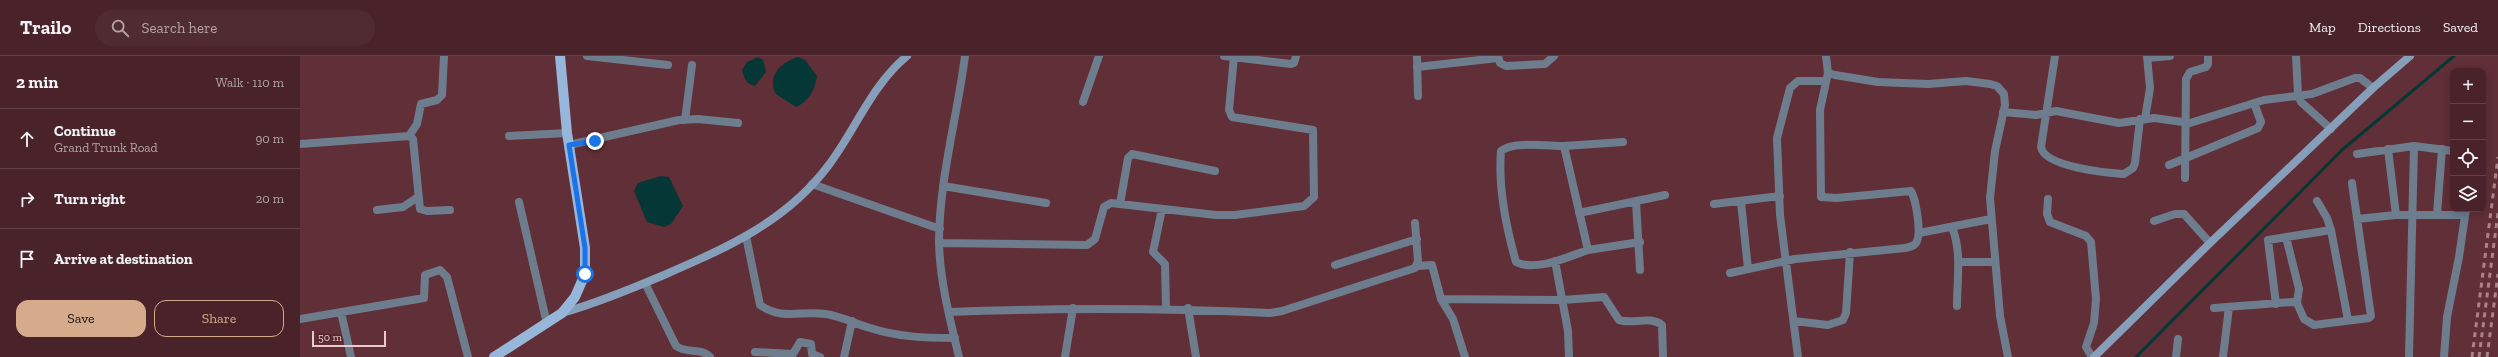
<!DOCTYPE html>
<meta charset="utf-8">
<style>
:root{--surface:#492329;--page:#502b31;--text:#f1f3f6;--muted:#b1a4a8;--line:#614046;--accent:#d6ab8b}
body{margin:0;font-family:"Zilla Slab",serif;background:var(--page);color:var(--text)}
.controls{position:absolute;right:12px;top:12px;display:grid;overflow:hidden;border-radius:8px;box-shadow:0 2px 10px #0003}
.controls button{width:36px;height:36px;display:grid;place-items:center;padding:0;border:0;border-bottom:1px solid var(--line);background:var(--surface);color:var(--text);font:20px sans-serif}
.scale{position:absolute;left:12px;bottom:10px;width:74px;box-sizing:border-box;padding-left:4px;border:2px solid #eacacd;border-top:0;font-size:11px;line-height:14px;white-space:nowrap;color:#eacacd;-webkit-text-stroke:3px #55252d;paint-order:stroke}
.stop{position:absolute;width:12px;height:12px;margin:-9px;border:3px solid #1a73e8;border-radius:50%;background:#fff}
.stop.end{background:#1a73e8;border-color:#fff;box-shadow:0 1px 4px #0008}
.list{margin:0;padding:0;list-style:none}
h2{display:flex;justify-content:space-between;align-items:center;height:52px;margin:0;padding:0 16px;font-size:17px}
h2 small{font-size:13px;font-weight:400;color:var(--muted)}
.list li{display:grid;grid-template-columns:26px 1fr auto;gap:12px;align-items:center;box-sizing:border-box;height:60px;padding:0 16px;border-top:1px solid var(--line)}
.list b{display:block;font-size:15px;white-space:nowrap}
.list p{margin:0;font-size:13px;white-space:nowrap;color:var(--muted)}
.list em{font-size:13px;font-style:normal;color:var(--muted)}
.actions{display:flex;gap:8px;padding:12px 16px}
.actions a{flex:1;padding:9px 0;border:1px solid var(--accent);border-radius:12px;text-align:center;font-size:14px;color:var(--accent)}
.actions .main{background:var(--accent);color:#111}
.icon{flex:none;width:22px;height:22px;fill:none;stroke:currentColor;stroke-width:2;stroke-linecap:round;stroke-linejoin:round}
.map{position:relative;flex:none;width:2198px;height:301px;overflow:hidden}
header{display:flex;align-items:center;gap:24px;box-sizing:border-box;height:56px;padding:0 20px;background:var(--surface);border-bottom:1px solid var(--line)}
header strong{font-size:19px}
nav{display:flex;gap:22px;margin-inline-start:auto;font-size:14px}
.search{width:280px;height:36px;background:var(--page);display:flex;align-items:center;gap:10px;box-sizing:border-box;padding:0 14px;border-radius:22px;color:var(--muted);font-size:15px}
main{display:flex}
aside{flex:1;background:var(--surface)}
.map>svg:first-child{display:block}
.water{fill:#043735}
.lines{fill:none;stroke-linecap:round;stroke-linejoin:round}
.stream{stroke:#043735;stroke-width:3}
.street{stroke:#6d7d8e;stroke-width:8}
.secondary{stroke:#859eb9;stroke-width:8}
.primary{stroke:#97b7da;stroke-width:10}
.rail{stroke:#ab8288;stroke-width:3;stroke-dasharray:5 5;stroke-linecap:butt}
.route{stroke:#1a73e8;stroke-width:5}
</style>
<header>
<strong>Trailo</strong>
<div class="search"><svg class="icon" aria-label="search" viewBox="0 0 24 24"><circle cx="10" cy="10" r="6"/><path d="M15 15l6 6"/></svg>Search here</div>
<nav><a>Map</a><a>Directions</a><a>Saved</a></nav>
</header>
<main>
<aside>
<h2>2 min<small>Walk · 110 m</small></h2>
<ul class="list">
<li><svg class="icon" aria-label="ahead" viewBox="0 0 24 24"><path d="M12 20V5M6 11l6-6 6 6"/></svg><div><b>Continue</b><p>Grand Trunk Road</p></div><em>90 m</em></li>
<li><svg class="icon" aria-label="right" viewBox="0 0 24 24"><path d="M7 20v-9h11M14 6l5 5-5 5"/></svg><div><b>Turn right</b></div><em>20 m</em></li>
<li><svg class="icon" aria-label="arrive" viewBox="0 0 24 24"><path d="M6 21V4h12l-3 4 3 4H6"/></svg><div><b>Arrive at destination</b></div></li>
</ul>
<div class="actions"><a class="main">Save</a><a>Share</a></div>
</aside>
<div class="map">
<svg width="2198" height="301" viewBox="0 0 2198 301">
<rect width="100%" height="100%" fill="#612f37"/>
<path class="water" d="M458,1L463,4L466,16L455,30C446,28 444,22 442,14L447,6Z
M498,1L505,4L517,20C515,34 509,45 496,51L476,38C466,20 482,6 498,1Z
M361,120L369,121L383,150L371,168L364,171L347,166L334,135L338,127Z"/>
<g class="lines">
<path class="stream" d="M1836,301L2042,94L2154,0"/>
<path class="street" d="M287,0L368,9
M924,0L991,8L994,7L996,0
M1117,0L1118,40
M1198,0L1200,7L1206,10L1245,8L1254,0
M1526,0L1528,17L1535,19L1578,26L1628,28L1666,25L1690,28L1697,30L1704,38L1705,49L1695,95L1690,142L1700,260L1708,301
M1755,0L1741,91C1744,111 1808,117 1824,118L1833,112L1835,107L1840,63
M1996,0L1998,39L2001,46L2031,73
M1848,2L1870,0
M1117,11L1198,2
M783,46L799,0
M1703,56L1736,59L1756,55L1819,67L1854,62L1890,67L1964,44L2012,38L2055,22H2060L2073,32
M1845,63L1850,32L1847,0
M385,64L392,9
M109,80L117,68L121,48L137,44L142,39L144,0
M209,80L267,77
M0,88L109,80L113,83L120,153L127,155L150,154
M269,89L379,64L398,63L438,67
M1264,90C1249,90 1212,85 1201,95C1198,131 1206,171 1216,206C1236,216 1267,201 1288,194L1264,90L1323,86
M2088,93L2096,159
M2057,98L2114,90L2153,95
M1869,109L1958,72L1961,66L1954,47
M1885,122L1886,23L1890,16L1906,11L1908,8V0
M512,128L640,173
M643,130L746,147
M1748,143L1747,158L1750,166L1786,180L1791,186L1796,243L1794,267L1786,291L1792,301
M2017,145L2027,162L2031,174L2048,264
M219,146L247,268
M1336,146L1340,214
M1441,146L1448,213
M820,148L828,102L832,98L915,115
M1414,148L1480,140
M862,153L853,196L865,208L866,252
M77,154L103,151L118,141
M1279,157L1365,139
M2137,158L2142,93
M2057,163L2096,159H2164
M1854,165L1875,158H1884L1910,187
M1652,171C1662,196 1657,223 1657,250
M1619,177L1691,163
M446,180L460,249C483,265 501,254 526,258C541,260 555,268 570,272C598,281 625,282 655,282
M1986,181L1999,233L1997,247
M639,187L787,189L795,183L804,151L811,147L916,159H935L1004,150L1014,141L1013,74L932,61L929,54L934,0
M1288,194L1340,186
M1255,205L1268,275L1269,301
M1659,206H1694
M1035,209L1117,183
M1117,210L1132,209L1141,243L1262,244L1304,241L1319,264C1332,269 1350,259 1362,269L1363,301
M1430,217L1495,203L1605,192C1609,191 1613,191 1616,187C1622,178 1616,144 1611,135L1536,142L1521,141L1520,54L1528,17
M345,227L376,290C386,298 401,291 410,301
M1141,243L1153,263L1165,301
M1976,248L1968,184L2031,174
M888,252L896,301
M1914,252L1992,246L1997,247L2004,263L2014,269L2069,262L2071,260L2052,127
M41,256L51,301
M649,256C756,252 863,252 970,257L982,255L1115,212L1118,205L1115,167
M0,263L124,242L125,219L140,214L147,221L168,301
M1494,265L1528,269L1543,264L1546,257L1550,196
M455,296L493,298L500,286L511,288L512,298L520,301
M544,301L552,265
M659,301C650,264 640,225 639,187C639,124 657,62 665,0
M765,301L773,252
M1498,301L1480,159L1477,82L1490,32L1498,25H1526
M1876,301L1878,283
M1923,301L1929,251
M2109,301L2114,90
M2144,301L2147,261L2159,201L2166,153"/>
<path class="secondary" d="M262,257C297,247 331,233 364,219C426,192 486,166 528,110C556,73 571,30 607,0
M1794,301L1910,187L2073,32L2110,0"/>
<path class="primary" d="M194,301L262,257L275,241L285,218V192L267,77L260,0"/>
<path class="rail" d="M2172,301L2198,101
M2179,301L2198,157
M2187,301L2198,218"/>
</g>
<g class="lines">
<path class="route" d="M285,218V192L269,89L295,85"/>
</g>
</svg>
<div class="controls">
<button>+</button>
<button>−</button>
<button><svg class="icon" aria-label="locate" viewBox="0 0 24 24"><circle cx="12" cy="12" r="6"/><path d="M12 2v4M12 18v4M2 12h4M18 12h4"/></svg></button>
<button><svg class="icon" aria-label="layers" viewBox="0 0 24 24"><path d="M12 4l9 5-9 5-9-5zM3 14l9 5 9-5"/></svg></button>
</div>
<div class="scale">50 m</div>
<div class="stop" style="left:285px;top:218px"></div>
<div class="stop end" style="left:295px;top:85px"></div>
</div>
</main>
